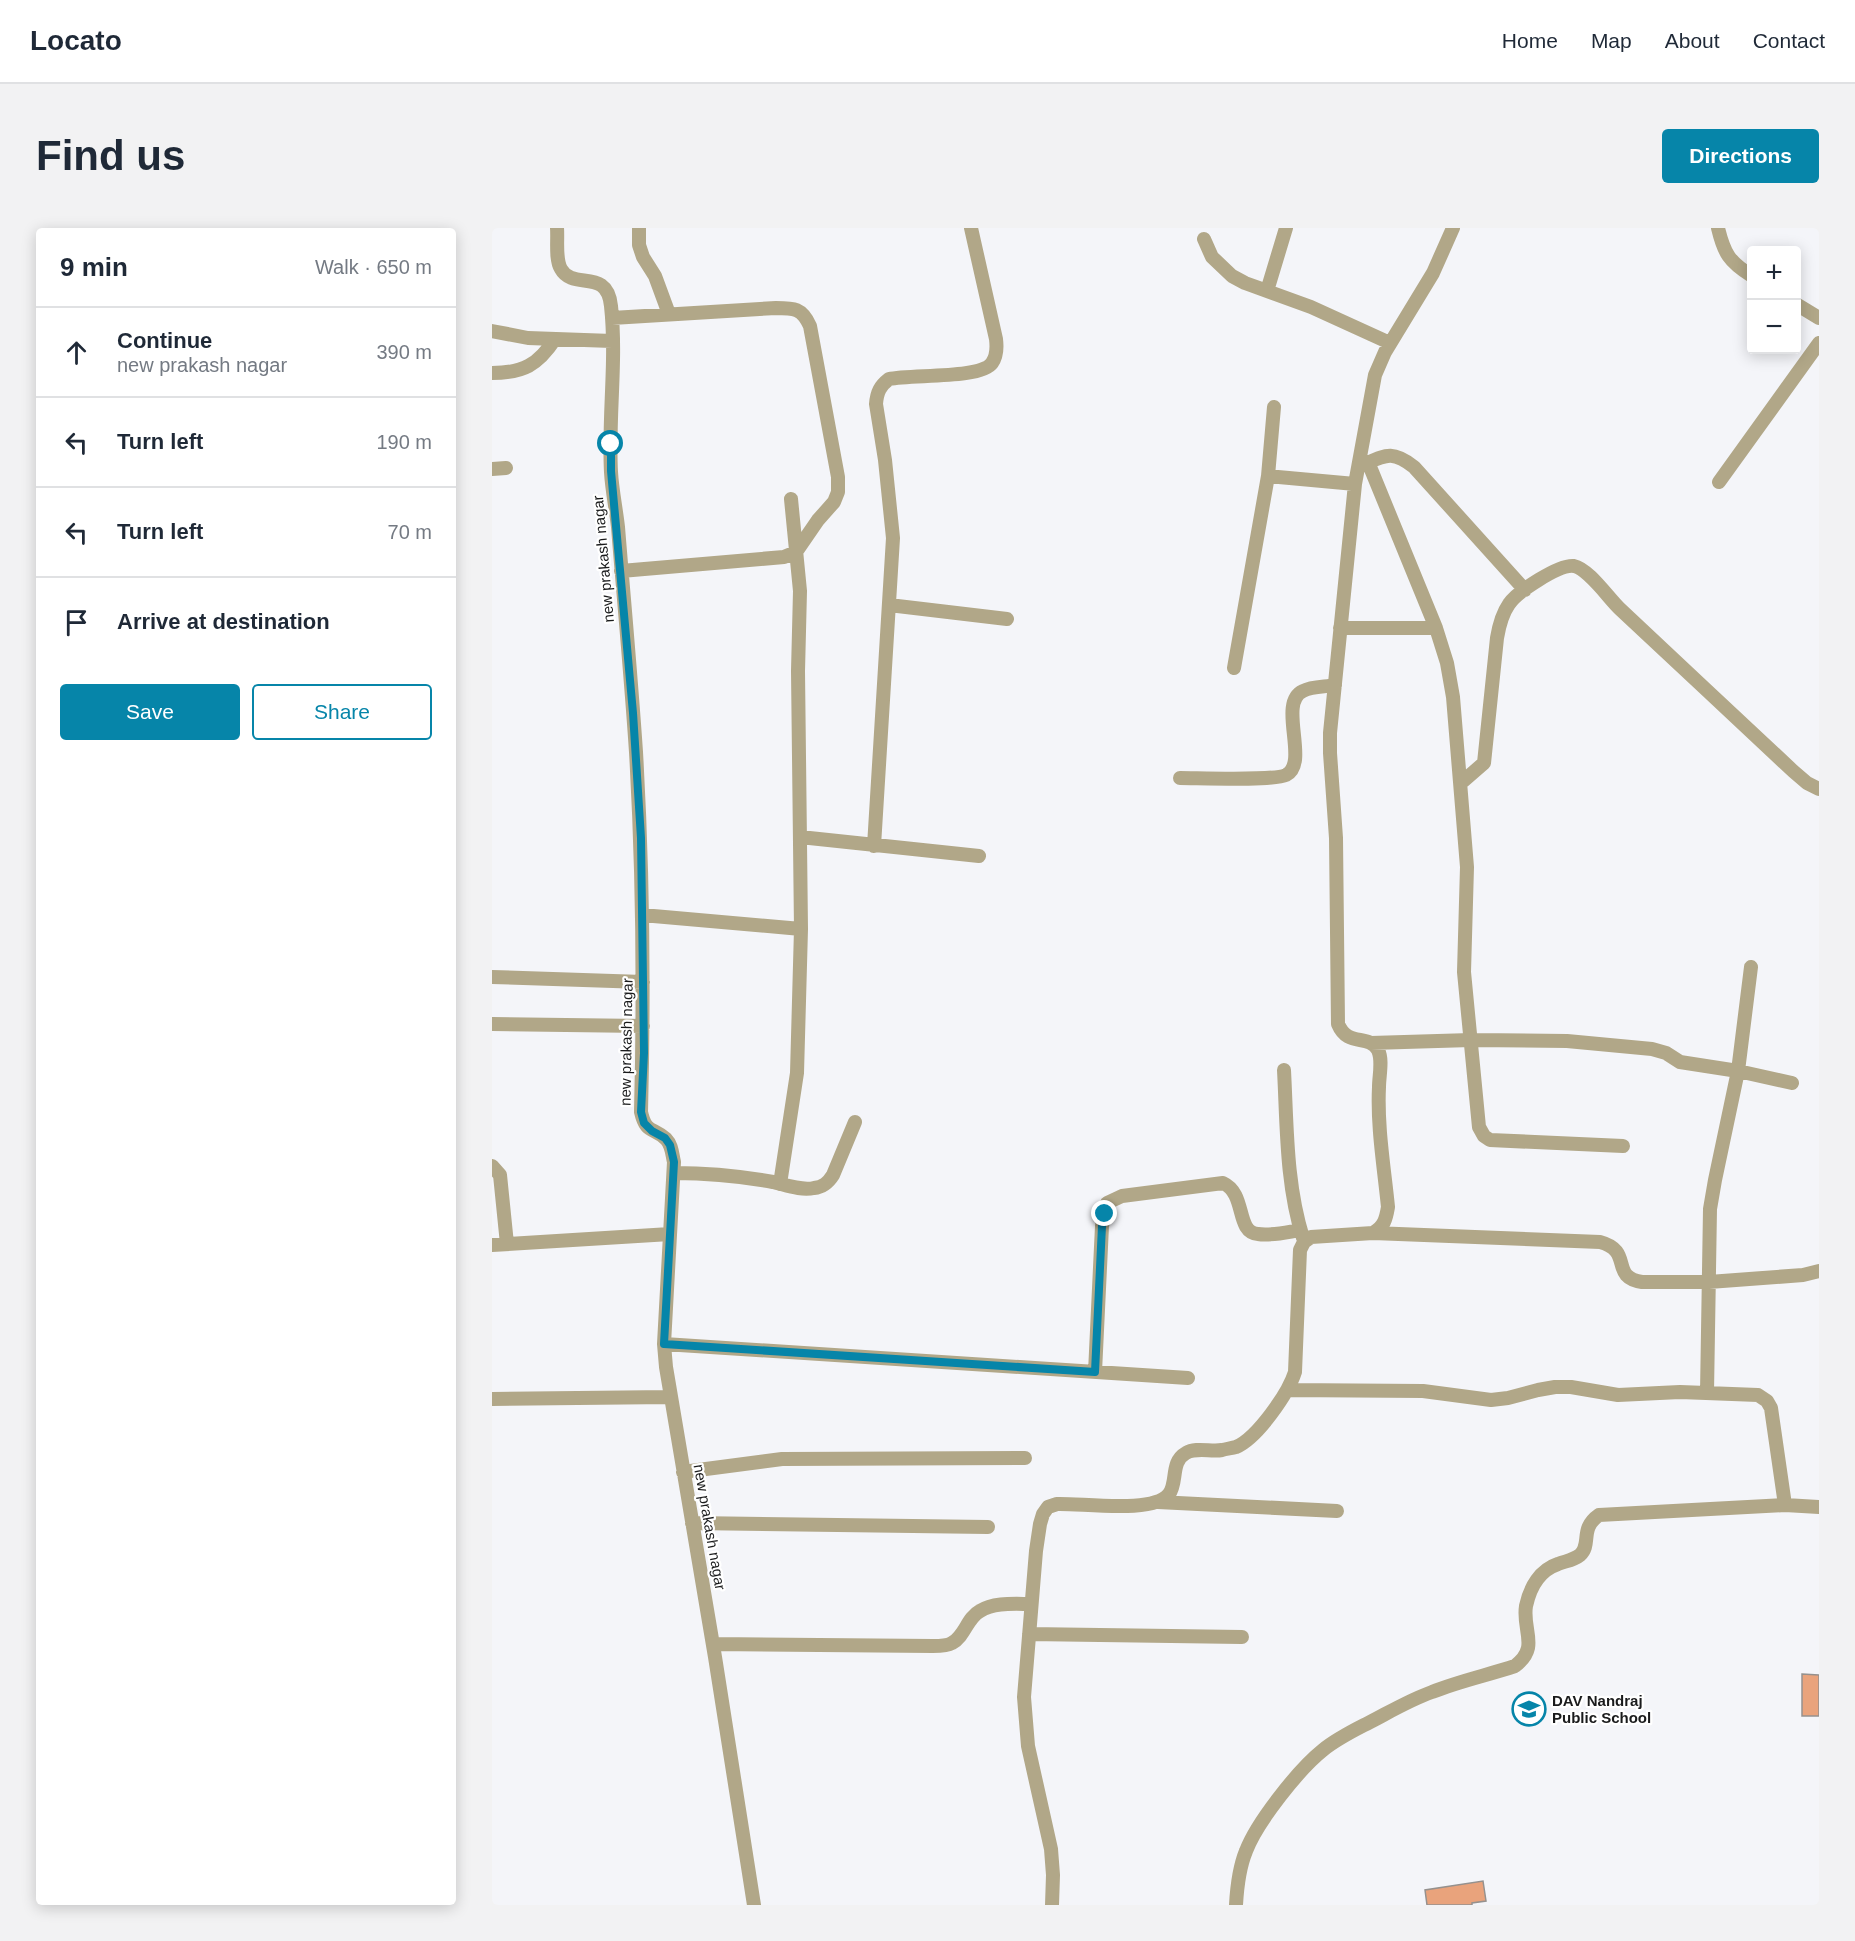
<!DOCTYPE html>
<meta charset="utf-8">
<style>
:root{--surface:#fff;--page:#f2f2f3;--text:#1f2937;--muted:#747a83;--line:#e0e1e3;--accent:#0685a9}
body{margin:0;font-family:Arial,sans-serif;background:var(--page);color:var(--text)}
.controls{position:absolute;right:18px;top:18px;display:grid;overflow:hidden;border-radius:6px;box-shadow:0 3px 15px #0003}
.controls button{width:54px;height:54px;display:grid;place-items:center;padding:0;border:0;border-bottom:2px solid var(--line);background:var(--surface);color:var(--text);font:30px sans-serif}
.stop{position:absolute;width:18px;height:18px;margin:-14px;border:4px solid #0685a9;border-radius:50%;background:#fff}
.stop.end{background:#0685a9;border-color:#fff;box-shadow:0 2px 6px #0008}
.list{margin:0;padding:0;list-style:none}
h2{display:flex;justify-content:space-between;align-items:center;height:78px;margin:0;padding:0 24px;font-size:26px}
h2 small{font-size:20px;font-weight:400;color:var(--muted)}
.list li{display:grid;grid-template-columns:39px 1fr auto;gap:18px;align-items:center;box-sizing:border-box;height:90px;padding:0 24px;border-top:2px solid var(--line)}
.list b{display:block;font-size:22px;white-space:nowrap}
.list p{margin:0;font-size:20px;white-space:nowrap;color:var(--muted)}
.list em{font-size:20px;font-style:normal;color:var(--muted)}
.actions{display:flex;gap:12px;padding:18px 24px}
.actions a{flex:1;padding:14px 0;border:2px solid var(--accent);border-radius:6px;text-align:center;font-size:21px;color:var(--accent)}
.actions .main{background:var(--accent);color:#fff}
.icon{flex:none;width:33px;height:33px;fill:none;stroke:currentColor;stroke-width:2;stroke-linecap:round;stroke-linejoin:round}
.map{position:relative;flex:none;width:1327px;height:1677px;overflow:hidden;border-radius:6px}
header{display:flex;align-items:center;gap:36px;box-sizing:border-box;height:84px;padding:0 30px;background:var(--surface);border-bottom:2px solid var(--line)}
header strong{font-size:28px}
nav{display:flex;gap:33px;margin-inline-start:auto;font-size:21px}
.intro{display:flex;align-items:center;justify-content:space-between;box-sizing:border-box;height:144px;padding:0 36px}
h1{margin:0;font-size:42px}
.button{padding:15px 27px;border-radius:6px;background:var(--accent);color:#fff;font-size:21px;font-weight:700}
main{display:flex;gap:36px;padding:0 36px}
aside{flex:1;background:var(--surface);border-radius:6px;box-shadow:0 3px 15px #0003}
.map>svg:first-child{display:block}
.building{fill:#e9a37c;stroke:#95918e;stroke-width:1.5}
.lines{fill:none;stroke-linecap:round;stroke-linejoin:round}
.minor{stroke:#b1a788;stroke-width:14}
.route{stroke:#0685a9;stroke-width:8}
.labels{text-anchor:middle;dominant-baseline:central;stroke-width:4.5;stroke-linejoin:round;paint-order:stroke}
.street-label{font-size:15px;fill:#1a1b1c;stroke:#fff}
.poi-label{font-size:15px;font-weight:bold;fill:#1a1b1c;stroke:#fff;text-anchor:start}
</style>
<header>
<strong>Locato</strong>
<nav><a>Home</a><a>Map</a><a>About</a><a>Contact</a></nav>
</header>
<div class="intro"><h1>Find us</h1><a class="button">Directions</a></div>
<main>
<aside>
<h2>9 min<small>Walk · 650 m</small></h2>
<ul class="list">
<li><svg class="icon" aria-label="ahead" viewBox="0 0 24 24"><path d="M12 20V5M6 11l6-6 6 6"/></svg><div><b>Continue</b><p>new prakash nagar</p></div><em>390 m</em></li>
<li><svg class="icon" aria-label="left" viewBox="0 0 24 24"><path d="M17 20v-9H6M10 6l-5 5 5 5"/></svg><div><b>Turn left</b></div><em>190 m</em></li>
<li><svg class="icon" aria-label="left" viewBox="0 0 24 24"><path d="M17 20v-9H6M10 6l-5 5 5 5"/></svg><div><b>Turn left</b></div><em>70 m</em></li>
<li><svg class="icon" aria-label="arrive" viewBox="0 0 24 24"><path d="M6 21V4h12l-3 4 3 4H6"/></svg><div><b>Arrive at destination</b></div></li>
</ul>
<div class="actions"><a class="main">Save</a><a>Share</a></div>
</aside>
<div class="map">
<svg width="1327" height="1677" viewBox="0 0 1327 1677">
<rect width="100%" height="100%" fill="#f4f5f9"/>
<path class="building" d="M1310,1446L1327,1447V1488H1310Z
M991,1653L994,1673L980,1675V1677H935L933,1662Z"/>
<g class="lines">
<path class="minor" d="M65,0C66,12 63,31 69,41C81,63 115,39 119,78C125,133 116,189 119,244C120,262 124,281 126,299C132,374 139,449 144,524C151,644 152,764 149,884C154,906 161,899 174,911C180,917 180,926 182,934L172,1116L174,1139L223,1429L262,1677
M147,0V17L151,29L163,48L177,86
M1226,0C1232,25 1237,34 1260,48
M712,11L720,29L740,48L753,55L819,79L898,115
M775,63L794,0
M1304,76L1327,90
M120,90L284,80C302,80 310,80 318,98L346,249V264L342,274L326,292L304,324L292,329L129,343
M0,103L36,110L120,113
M0,145C31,145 46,137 63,111
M876,234L944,400L955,435L961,469L975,639L972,744L987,899L992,908L998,912L1131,918
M870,237C894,227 900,222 922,239L1033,362
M0,241L14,240
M776,248L863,256
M1227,254L1327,115
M397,377L515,391
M848,400H944
M742,440L776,248L782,179
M688,550C707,550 781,553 794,547C818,535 785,475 811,463C820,458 833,459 843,457
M969,555L992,535L1005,410C1007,398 1010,386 1017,376C1025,364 1067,336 1082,338C1097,341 1117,371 1128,381C1186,435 1243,489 1301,543L1315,555L1327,561
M308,609L487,628
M382,618L401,310L393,232L384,176C385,164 388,158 397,151C419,146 489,151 500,135C505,128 505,119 504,111L479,0
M150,687L309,701
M0,749L151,754
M0,796L151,798
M879,815L979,812L1075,813L1160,821L1174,825L1188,834L1246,843L1300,855
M792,842C795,898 794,956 811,1010
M0,938L8,947L15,1016
M182,945C215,945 248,948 281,954C294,957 309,963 322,960C331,959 336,955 341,947L363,894
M288,956L305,845L309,701L306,443L308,363L299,271
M881,1005L1108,1014C1142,1023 1117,1049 1150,1054H1217L1311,1047L1327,1043
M0,1017L178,1006
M172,1116L696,1150
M603,1144L610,998L615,975L630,968L731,955C755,966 743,1004 766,1006C780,1008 795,1004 808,1002
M795,1162L931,1163L999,1172L1016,1170L1046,1162L1063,1159H1079L1126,1167L1188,1164L1266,1167L1275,1173L1279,1180L1293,1277
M1215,1165L1218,981L1223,952L1246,843L1259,739
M0,1171L178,1169
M191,1244L290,1231L533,1230
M666,1274L845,1283
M200,1295L496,1299
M537,1406L750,1409
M221,1416L441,1418C447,1418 455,1418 460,1415C473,1408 475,1390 488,1383C502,1374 523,1376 539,1376
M560,1677L561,1647L559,1621L536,1518L532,1469L544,1323L548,1296L551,1286L556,1279L565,1276C590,1275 662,1286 677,1266C686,1254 678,1234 694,1225C704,1219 719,1224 730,1222C734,1221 740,1220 744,1219C765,1210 796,1166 803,1144L808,1022L812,1014L819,1009L881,1005C892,999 894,991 896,979C892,939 885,898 887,859C887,848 891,832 886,822C876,805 856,820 846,796L844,610L838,525V505L863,256L883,147L893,124L941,45L961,0
M744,1677C745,1659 747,1640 754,1623C765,1594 807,1541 831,1522C847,1509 865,1501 882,1492C901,1482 920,1471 940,1464C967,1453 996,1447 1023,1438C1048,1419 1030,1403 1034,1378C1038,1359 1048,1342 1066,1336C1074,1333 1082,1332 1088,1327C1100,1316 1087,1301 1107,1287L1293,1277L1327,1279"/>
</g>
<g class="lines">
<path class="route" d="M119,216V243L141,485L149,610L152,825L149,884L152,895L160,903L173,910L178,917L182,934L172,1116L603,1144L610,998L613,986"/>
</g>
<defs>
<g id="school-ring" transform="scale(1.725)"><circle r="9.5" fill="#fff" stroke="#0685a9" stroke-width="1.5"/><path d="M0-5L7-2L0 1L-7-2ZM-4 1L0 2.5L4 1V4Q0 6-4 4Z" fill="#0685a9"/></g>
</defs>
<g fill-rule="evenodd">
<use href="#school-ring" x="1037" y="1481"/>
</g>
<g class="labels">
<g class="street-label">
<text transform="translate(111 331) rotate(-95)">new prakash nagar</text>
<text transform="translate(134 814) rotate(-89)">new prakash nagar</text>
<text transform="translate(218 1299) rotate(80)">new prakash nagar</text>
</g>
<g class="poi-label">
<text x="1060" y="1472">DAV Nandraj<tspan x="1060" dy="17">Public School</tspan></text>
</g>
</g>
</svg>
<div class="controls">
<button>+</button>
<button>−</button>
</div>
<div class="stop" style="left:119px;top:216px"></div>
<div class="stop end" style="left:613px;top:986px"></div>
</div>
</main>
